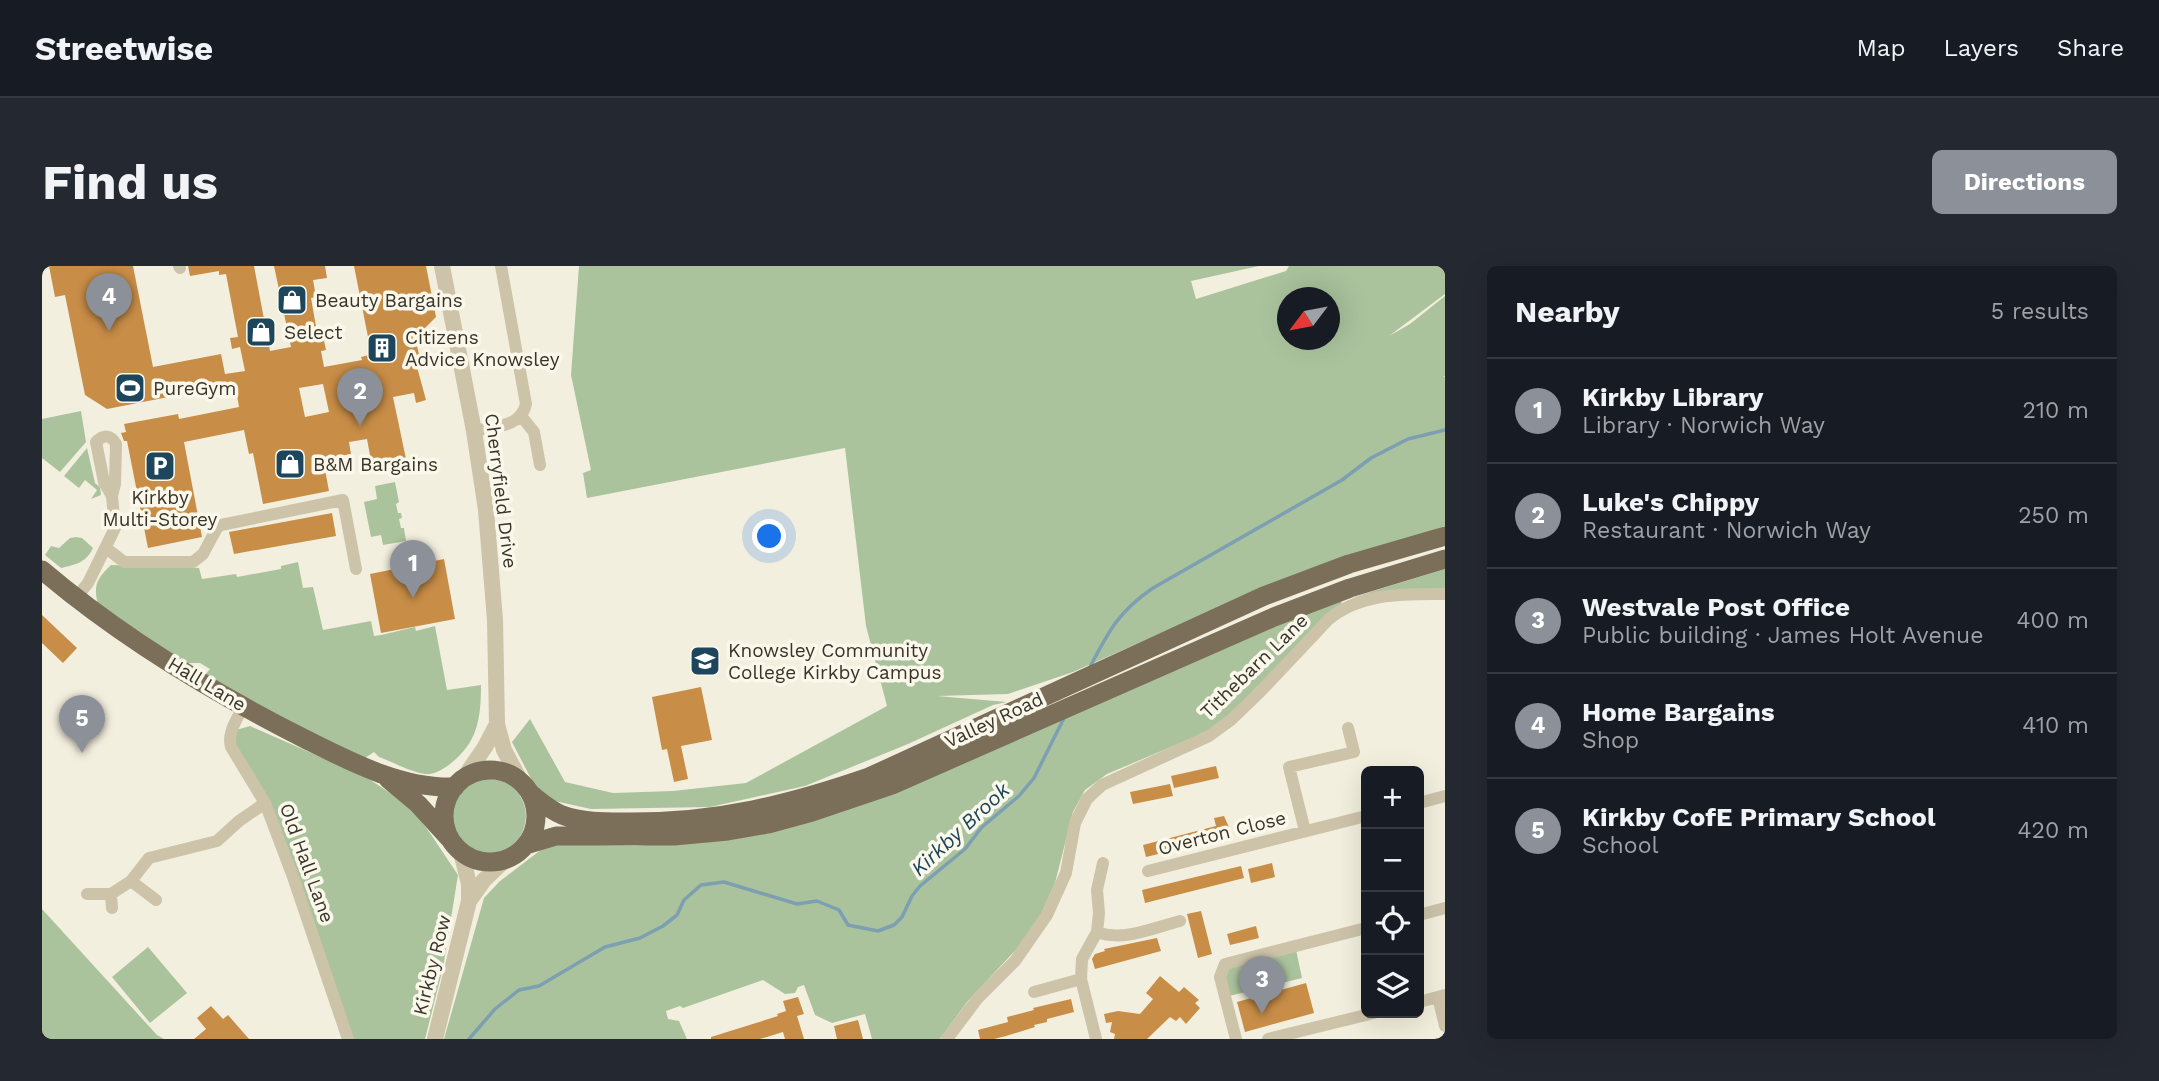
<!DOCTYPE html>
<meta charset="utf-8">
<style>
:root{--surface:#171b24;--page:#242831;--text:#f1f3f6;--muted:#9ea1a6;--line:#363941;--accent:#8c9099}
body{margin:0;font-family:"Work Sans",sans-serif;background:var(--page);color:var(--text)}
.controls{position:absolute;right:21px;bottom:21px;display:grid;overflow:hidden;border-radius:10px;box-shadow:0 7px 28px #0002}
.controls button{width:63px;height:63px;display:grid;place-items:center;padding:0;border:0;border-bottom:2px solid var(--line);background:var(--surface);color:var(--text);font:35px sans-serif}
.compass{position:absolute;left:1235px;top:21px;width:63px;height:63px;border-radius:50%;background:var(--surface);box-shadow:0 7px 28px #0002;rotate:238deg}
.you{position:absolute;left:728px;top:271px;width:24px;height:24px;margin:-18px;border:5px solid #fff;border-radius:50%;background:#1a73e8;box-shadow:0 0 0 10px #1a73e833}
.badge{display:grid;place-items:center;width:46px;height:46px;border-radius:50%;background:var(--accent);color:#fff;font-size:23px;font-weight:700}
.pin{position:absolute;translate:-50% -58px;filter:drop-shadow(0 2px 4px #0008)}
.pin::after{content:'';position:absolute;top:37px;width:24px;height:21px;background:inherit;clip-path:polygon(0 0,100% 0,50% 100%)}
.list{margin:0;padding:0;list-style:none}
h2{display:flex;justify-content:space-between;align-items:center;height:91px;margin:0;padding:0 28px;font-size:30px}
h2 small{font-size:23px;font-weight:400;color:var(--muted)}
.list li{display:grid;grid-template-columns:46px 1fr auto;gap:21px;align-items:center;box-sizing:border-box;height:105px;padding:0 28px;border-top:2px solid var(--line)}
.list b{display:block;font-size:26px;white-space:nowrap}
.list p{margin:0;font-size:23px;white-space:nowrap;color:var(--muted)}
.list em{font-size:23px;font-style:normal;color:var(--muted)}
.icon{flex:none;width:38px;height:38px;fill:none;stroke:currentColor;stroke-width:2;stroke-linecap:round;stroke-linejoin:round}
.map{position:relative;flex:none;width:1403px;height:773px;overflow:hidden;border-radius:10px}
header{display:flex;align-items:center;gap:42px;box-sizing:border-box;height:98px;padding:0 35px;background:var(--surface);border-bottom:2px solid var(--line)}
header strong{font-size:33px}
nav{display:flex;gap:38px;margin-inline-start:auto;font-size:24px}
.intro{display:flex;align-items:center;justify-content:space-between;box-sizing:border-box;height:168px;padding:0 42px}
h1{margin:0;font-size:49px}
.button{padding:18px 32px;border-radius:10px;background:var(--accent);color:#fff;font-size:24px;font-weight:700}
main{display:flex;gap:42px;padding:0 42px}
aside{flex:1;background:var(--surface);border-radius:10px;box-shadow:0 7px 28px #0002}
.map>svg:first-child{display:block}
.green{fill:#abc39d;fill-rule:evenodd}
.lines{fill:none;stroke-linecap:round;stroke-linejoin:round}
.stream{stroke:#7c9fb1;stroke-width:3.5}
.building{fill:#c88d47;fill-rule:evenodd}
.minor{stroke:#ccc3a9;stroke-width:12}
.tertiary{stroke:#ccc3a9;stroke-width:16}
.primary{stroke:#7b6f5a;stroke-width:19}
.labels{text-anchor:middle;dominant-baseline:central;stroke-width:7;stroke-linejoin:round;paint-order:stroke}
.poi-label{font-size:19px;fill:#393329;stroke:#faf8eb;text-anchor:start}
.street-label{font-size:19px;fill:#393329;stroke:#faf8eb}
.water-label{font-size:21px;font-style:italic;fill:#1d455c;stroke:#faf8eb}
</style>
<header>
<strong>Streetwise</strong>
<nav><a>Map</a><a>Layers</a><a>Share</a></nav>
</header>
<div class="intro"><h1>Find us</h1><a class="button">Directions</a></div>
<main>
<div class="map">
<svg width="1403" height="773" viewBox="0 0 1403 773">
<rect width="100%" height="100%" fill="#f3efde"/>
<path class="green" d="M537,0H1217L1149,15L1154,33L1244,5L1247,0H1403V28L1347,70L1368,58L1403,30V110L1401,111H1403V260L1223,321L1031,406L966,428L895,430L965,436L951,439L866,478L763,520L668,541L549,543L499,532L470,476L488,453L523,516L571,527L631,525L704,517L845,440L824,360L803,182L545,232L541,207L549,204L529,109ZM1246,32H1288V74H1246Z
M39,145L44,176L18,206L0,192V153Z
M45,182L53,217L58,221L59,229L49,233L55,224L43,214L37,222L22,210Z
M353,216L357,236L354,238L356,247H359L360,252L357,253L359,262H362L364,275L341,279L339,269L329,271L322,236L335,233L333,220Z
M34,271L40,272L51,282C45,296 33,299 19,302L3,289L9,280L17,282L28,272Z
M256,296L261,322L271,321L281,364L329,355L332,370C347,368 357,364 373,361L374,365L393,360L405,424L439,419C439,455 435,479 404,501C397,505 391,509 383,508C368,506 351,496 337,491L332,486L323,492L257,462L163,409L168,403L158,397H144L56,338C51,320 55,312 69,299L157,302L160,313L194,308L195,311L239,303V300Z
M1403,303V324L1329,327L1309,332Z
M1299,334L1300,338L1258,377L1188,448L1162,467L1065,508L1043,524L1031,546L1013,617L1000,646L984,673L925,736L898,773H830L823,748L790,757L773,749L762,719L756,721L753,727L743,728L721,714L641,742L638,740L624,745L626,753L637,755L645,773H402L442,632L458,615L500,583L516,578L593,580L653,575Z
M208,460L324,511L369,541L388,567L416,609L401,702L383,773H309L225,535L191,477L194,464Z
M410 550a37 37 0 1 1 74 0a37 37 0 1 1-74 0Z
M0,643L115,769L122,773H0Z
M1253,679L1260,712L1183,731V698Z
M106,681L145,727L108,757L70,711Z"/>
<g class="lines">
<path class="stream" d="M1048,401C1066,366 1077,345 1111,322L1300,214L1329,192L1366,173L1403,164
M427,773L453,743L477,724L497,720L563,681L598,672L621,660L635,649L642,634L659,619L682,616L755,638L775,635L797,644L806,659L836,665L852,659L860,651L870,630L878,620L923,583L940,561L977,530L992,512L1022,452"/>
</g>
<path class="building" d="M7,0H91L111,101L179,88L183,108L203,105L198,81L190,83L188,72L196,71L184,8L177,9V5L148,10L146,0H212L228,85L249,81L232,0H283L285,12L271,14L274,31L269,32L275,66L289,63L291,73L282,75L284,84L279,85L282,101L320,94L319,91L327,89L325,76H327L312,0H384L394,51L373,72L380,100L375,101L384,134L374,137L372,127L351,131L364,193L330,200L325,173L307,176L309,188L281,193L287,225L221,238L211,187L207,188L202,164L142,176L160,271L106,282L85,175H82L79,167L84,166L82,158L136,148L137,153L197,141L193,118L65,143L43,129L23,29L13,31ZM281,118L287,146L263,151L257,122Z
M290,247L294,270L192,288L187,266Z
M402,293L413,353L339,367L328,308Z
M0,349L35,382L21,397L0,377Z
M659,421L670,474L639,480L646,513L632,516L625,483L620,484L610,431Z
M1174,500L1177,512L1132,522L1129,510Z
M1128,518L1131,530L1091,538L1088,526Z
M1182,550L1189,566L1172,570L1173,574L1104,591L1101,579L1174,560L1172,552Z
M1230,597L1233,611L1209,617L1206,603Z
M1199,600L1202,612L1103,637L1100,624Z
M1159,645L1170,688L1156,692L1145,648Z
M1214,660L1217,672L1188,679L1185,668Z
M1115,672L1119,685L1053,703L1050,693L1053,688L1063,685L1062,683Z
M1118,710L1137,726L1142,721L1157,734L1153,737L1158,742L1144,758L1138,751L1134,755L1128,751L1105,773H1072L1073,768L1068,766L1070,756L1064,757L1062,748L1076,745L1098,748L1111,733L1104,727Z
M1264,717L1272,747L1203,766L1195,736Z
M756,731L762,748L755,750L762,773H743L741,766L718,773H669V771L736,750L735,748L744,745L741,735Z
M1029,733L1032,746L1005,753V756L992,759L993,761L964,770L952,773H938L936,764L966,756L965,751L992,744L991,742Z
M169,740L181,753L186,749L207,773H152L164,763L155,752Z
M816,754L821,773H795L792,760Z"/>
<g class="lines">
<path class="minor" d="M137,0L138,2
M479,150L492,166L498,199
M432,165C452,161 479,161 484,138L459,0
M64,282L82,296H151L161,288L175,262L179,259L301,234L314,303
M34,332L46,317L73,262L70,230L62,216L54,176C62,168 69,169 74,178L73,218L70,230
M201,441C195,454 185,466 189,481L223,537L251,611L306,773
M1377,537L1403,530
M1263,565L1247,501L1312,486L1306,462
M1106,605L1324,550
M89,615L114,634
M45,628H69L89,615L107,592L175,575L197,555L223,537
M69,628L70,642
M1377,649L1403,642
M1055,666C1081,676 1111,662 1138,655
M992,726L1039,713
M1396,731L1403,760
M1377,736L1403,729
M905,773L936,732L973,695L1005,649L1024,607L1033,557L1045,533L1060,519L1167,470L1189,454L1219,425L1287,353C1320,326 1363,328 1403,328
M1054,773L1039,713L1040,693L1055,666L1057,647L1055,624L1061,597
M1194,773L1178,711L1183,698L1324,662
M1226,773L1332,747"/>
<path class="tertiary" d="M400,0L432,165L444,244L453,354L455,458L462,484L479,516
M421,513L443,481L455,458
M427,635L442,614L463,594
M393,773L427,635V618L419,586"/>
<path class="primary" d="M0,304C79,371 170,426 263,473C309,496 360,523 413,521
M402 550a46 46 0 1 1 92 0a46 46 0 1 1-92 0Z
M346,513L376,538L407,572
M489,528C499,536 508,544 520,549C541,557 568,556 590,556C676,556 746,539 827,511L1222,330L1307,298L1403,270
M484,579L514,570H632L686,565L726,558L770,546L850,519L1232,351L1308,322L1403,293"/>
</g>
<defs>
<g id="shop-square" transform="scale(1.575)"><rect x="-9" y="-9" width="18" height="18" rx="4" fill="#1d455c" stroke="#faf8eb"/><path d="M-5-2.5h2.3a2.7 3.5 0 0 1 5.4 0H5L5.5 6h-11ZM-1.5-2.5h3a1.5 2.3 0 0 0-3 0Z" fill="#fff"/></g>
<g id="building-square" transform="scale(1.575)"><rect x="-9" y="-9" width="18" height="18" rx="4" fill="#1d455c" stroke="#faf8eb"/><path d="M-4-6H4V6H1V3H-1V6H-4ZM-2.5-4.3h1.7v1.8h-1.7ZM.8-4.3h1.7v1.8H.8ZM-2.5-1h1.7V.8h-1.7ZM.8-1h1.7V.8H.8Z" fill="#fff"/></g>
<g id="stadium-square" transform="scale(1.575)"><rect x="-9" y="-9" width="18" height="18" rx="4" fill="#1d455c" stroke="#faf8eb"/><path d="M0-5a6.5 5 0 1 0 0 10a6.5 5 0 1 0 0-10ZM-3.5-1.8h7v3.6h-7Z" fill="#fff"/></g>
<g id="parking-square" transform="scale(1.575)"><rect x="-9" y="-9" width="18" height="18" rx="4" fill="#1d455c" stroke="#faf8eb"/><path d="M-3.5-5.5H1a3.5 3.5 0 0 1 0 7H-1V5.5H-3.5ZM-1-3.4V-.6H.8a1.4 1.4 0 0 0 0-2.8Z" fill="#fff"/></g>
<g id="university-square" transform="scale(1.575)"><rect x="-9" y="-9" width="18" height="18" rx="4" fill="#1d455c" stroke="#faf8eb"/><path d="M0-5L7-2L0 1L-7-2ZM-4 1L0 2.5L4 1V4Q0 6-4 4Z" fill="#fff"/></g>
</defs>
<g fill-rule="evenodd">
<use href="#shop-square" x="250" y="34"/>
<use href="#shop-square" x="219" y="66"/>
<use href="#building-square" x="340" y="82"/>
<use href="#stadium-square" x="88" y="122"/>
<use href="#shop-square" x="248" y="198"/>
<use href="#parking-square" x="118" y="200"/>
<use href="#university-square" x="663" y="395"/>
</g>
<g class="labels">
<g class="poi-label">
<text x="273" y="34">Beauty Bargains</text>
<text x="242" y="66">Select</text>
<text x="363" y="71">Citizens<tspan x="363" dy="22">Advice Knowsley</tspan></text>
<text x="111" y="122">PureGym</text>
<text x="271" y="198">B&amp;M Bargains</text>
<text x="118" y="231" text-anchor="middle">Kirkby<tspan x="118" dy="22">Multi-Storey</tspan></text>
<text x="686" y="384">Knowsley Community<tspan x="686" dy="22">College Kirkby Campus</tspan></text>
</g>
<g class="street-label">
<text transform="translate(459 225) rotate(83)">Cherryfield Drive</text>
<text transform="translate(1212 400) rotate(-44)">Tithebarn Lane</text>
<text transform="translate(165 418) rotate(31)">Hall Lane</text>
<text transform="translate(952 454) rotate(-25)">Valley Road</text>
<text transform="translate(1180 567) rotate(-14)">Overton Close</text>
<text transform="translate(265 597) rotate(70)">Old Hall Lane</text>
<text transform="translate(390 699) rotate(-76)">Kirkby Row</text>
</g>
<g class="water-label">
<text transform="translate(918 563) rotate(-43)">Kirkby Brook</text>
</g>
</g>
</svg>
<div class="controls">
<button>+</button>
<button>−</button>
<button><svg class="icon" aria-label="locate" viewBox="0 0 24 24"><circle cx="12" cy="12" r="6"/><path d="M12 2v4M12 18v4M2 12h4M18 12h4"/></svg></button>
<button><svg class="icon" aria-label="layers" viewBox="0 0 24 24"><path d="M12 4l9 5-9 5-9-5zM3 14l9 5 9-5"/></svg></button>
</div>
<svg class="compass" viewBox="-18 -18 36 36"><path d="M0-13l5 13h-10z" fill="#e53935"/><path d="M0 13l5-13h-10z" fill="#9ea1a6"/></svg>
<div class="you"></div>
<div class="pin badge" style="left:371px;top:332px">1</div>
<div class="pin badge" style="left:318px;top:160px">2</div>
<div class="pin badge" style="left:1220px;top:748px">3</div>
<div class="pin badge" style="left:67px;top:65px">4</div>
<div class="pin badge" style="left:40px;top:487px">5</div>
</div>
<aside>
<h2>Nearby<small>5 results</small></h2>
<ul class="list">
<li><span class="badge">1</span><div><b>Kirkby Library</b><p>Library · Norwich Way</p></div><em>210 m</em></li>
<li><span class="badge">2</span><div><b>Luke's Chippy</b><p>Restaurant · Norwich Way</p></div><em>250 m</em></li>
<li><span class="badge">3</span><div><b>Westvale Post Office</b><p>Public building · James Holt Avenue</p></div><em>400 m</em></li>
<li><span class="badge">4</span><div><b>Home Bargains</b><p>Shop</p></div><em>410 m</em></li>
<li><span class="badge">5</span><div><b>Kirkby CofE Primary School</b><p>School</p></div><em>420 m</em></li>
</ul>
</aside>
</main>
